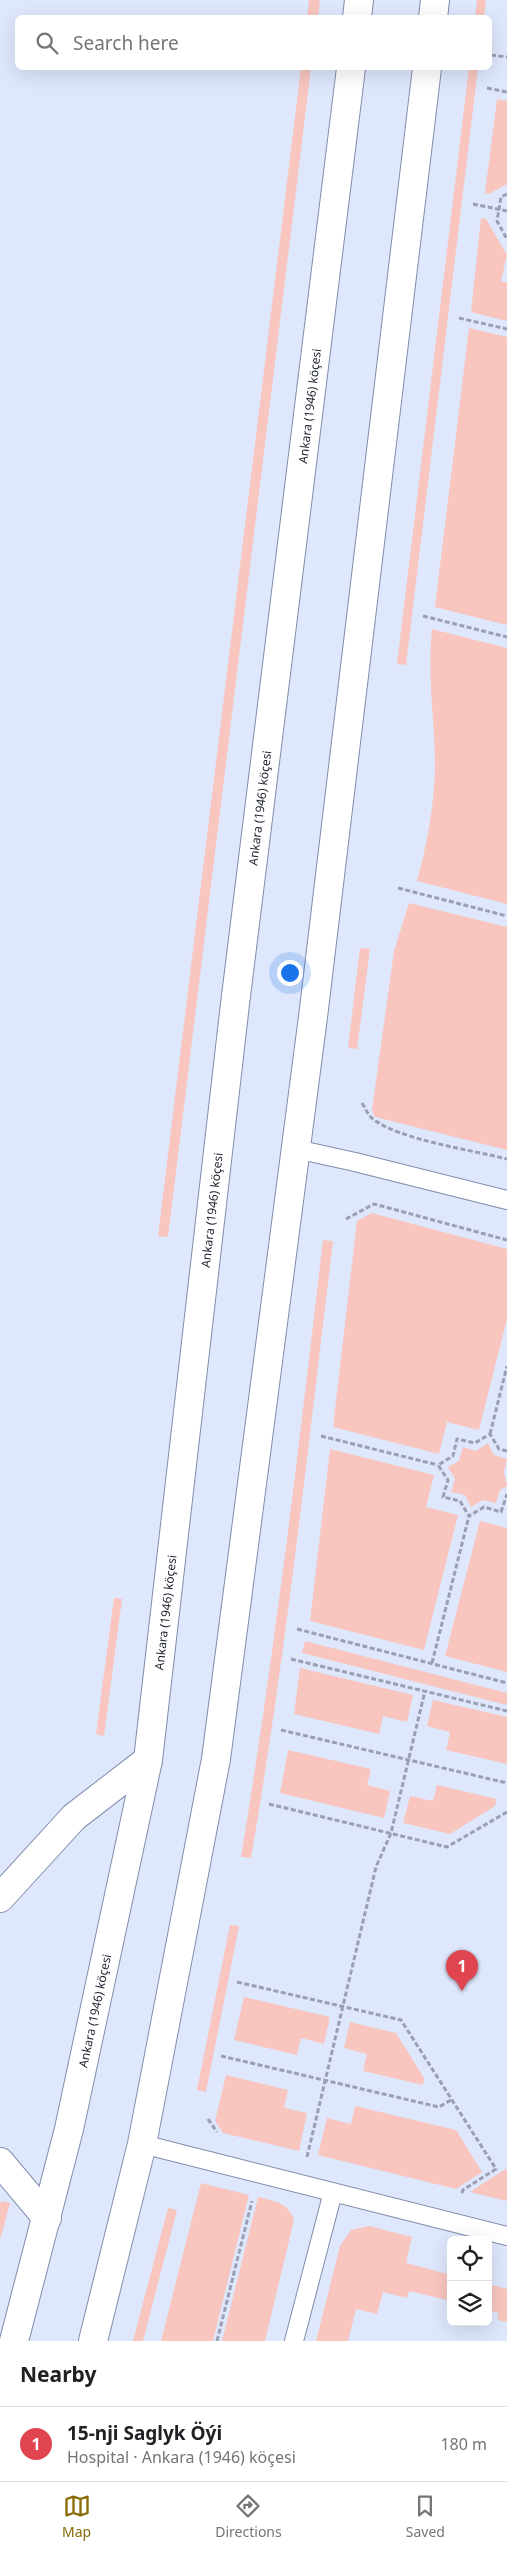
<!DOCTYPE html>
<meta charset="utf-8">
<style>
:root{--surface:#fff;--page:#f6f6f6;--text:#202124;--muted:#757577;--line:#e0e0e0;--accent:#896a07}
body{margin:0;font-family:"Noto Sans",sans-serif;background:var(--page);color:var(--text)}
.controls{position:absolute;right:15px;bottom:15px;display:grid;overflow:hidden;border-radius:8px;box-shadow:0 5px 20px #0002}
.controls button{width:45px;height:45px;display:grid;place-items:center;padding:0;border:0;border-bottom:1px solid var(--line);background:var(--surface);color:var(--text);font:25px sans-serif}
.you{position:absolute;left:289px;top:972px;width:18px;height:18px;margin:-12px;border:4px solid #fff;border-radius:50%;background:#1a73e8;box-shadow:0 0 0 8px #1a73e833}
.badge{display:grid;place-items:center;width:32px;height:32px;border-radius:50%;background:var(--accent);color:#fff;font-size:16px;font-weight:700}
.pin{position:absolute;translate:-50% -41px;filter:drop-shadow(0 1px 2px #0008)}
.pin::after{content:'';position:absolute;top:26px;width:18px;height:15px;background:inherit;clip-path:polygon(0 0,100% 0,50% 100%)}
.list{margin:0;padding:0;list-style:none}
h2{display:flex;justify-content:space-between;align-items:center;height:65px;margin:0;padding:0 20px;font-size:21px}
h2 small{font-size:16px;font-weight:400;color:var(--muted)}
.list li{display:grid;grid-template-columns:32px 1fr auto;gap:15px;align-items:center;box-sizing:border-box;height:75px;padding:0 20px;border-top:1px solid var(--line)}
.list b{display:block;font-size:19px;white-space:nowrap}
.list p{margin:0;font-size:16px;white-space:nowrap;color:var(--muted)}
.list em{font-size:16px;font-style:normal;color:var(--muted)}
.icon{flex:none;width:28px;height:28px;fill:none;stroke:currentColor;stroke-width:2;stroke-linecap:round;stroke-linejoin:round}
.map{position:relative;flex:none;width:507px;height:2341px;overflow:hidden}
.search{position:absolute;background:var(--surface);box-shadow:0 5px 20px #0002;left:15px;right:15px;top:15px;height:55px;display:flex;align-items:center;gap:12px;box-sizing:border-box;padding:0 18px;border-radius:8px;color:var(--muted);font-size:19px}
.sheet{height:140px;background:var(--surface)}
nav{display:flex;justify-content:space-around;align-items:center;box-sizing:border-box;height:70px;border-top:1px solid var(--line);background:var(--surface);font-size:14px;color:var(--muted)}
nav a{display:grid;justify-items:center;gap:2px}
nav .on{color:var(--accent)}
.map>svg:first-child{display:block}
.green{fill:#f8c6bf}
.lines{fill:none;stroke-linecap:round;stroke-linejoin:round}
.service-casing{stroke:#808dad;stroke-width:20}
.minor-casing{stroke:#808dad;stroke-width:30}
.secondary-casing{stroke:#808dad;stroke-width:30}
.path{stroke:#99a0b2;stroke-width:3;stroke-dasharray:5 2.5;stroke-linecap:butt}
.service{stroke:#fff;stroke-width:18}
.minor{stroke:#fff;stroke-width:28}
.secondary{stroke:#fff;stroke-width:28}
.labels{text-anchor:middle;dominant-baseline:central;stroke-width:4;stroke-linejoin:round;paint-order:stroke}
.street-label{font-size:12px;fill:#212633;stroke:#f1f4fc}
</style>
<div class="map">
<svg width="507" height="2341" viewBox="0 0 507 2341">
<rect width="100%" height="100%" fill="#dee7fc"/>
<path class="green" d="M309,0H320L318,17H307Z
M477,0H486L484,17H475Z
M301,68H311L168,1237L158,1236Z
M469,68H478L406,665L397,664Z
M497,99L507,101V184L489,194L485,193Z
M481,218L486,219L507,255L501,281L507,283V321L471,312Z
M469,328L507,337V625L435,607Z
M432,629L507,648V904L417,881C427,845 434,806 435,768C435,721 427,676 432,629Z
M409,903L507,927V1150L375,1117L372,1110L394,951Z
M360,948L370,949L357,1049L348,1048Z
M372,1213L507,1249V1319L479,1430L447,1422L439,1454L333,1427L357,1221Z
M323,1240L333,1241C308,1447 286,1654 251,1858L241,1857C275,1652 299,1446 323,1240Z
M488,1443L494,1455L507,1459L504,1472L507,1486L500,1490L496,1503L483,1500L471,1507L465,1495L451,1492L455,1479L448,1467L459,1461L463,1447L476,1451Z
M330,1449L434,1475L426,1507L458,1515L424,1650L310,1621Z
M480,1521L507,1528V1672L445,1656Z
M114,1598L122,1599L104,1736L96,1734Z
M305,1641L507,1693V1705L302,1653Z
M300,1668L413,1695L407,1722L383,1716L379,1734L294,1714Z
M433,1700L507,1717V1764L446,1750L450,1732L427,1726Z
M288,1750L371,1769L367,1785L390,1791L384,1818L280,1793Z
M437,1785L497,1799L495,1806L450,1834L403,1823L410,1796L433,1801Z
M230,1925L239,1926L206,2092L197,2090Z
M244,1997L330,2017L324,2044L301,2038L297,2055L234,2040Z
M350,2022L396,2033L424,2078L423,2085L363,2071L367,2054L344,2048Z
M226,2075L288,2090L284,2108L307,2113L299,2151L223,2133L215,2121Z
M355,2106L456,2130L482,2172L456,2189L318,2155L327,2118L351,2124Z
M507,2168V2201L470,2192Z
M201,2183L249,2195L213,2341H161Z
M258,2197C274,2201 288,2202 294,2220L265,2341H222Z
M1,2201L10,2203L0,2240V2205Z
M168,2208L177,2210L143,2341H133Z
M369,2226L412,2237L406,2263L451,2275V2301L409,2291L407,2298L383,2292L377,2314L356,2309L348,2341H316L340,2246L351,2230Z
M488,2284L507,2289V2322L497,2320L499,2313L488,2310Z"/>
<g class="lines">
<g class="service-casing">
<path id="service" d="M296,1149L355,1162L507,1200
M142,2144L507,2236
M294,2341L333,2192"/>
</g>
<g class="minor-casing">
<path id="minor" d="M0,1898L74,1817L148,1760
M0,2162L47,2218"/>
</g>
<g class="secondary-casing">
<g id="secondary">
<path d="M357,18L359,0"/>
<path d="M433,18L435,0"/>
<path id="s1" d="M14,2341L69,2129L148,1760L235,1004L351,68"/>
<path d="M93,2341L142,2144L216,1759L313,1017L427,68"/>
</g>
</g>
<path class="path" d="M491,55L507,57
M487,88L507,92
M507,194L501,197L497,221L507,239
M473,204L507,211
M459,318L507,329
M423,616L507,637
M398,888L507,916
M362,1103C366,1109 368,1116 373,1119C400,1140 472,1150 507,1159
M346,1219L374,1204L507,1240
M490,1434L507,1366
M321,1436L438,1465
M507,1451L499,1449L490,1434L475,1443L457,1439L453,1456L438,1465L448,1480L443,1497L460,1501L469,1516L484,1507L501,1512L507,1494
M297,1629L507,1683
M291,1659L507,1711
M432,1663L469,1516
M281,1730L507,1783
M269,1804L447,1847L507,1812
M237,1982L401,2020L496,2169L463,2190L461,2195
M221,2056L439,2107L451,2100
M208,2119L217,2132
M307,2157L376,1867L391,1833L425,1691
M217,2341L252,2201"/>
<use href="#service" class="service"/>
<use href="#minor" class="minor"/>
<use href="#secondary" class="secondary"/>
</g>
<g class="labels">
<g class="street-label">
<text stroke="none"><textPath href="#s1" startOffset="1960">Ankara (1946) köçesi</textPath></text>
<text stroke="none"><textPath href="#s1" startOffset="1555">Ankara (1946) köçesi</textPath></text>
<text stroke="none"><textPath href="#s1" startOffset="1150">Ankara (1946) köçesi</textPath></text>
<text stroke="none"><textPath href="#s1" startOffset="745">Ankara (1946) köçesi</textPath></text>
<text stroke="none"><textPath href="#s1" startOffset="340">Ankara (1946) köçesi</textPath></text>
</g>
</g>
</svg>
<div class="controls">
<button><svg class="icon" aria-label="locate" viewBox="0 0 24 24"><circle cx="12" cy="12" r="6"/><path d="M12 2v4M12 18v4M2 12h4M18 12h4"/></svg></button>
<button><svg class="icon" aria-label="layers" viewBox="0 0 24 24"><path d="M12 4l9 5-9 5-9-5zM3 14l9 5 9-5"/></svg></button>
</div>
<div class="you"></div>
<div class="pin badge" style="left:462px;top:1991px;background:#e0444e">1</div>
<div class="search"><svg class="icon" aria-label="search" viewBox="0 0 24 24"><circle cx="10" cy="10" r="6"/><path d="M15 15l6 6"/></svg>Search here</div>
</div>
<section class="sheet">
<h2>Nearby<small></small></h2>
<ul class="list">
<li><span class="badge" style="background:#e0444e">1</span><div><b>15-nji Saglyk Öýi</b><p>Hospital · Ankara (1946) köçesi</p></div><em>180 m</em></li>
</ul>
</section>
<nav>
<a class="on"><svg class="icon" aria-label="map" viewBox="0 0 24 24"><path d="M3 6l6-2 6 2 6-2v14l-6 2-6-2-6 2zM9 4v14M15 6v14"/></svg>Map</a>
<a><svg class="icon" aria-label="directions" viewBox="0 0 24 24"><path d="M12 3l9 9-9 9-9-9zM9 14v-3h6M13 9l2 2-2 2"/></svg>Directions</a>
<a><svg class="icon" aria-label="saved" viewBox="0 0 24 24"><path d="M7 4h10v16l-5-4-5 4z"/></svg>Saved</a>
</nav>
